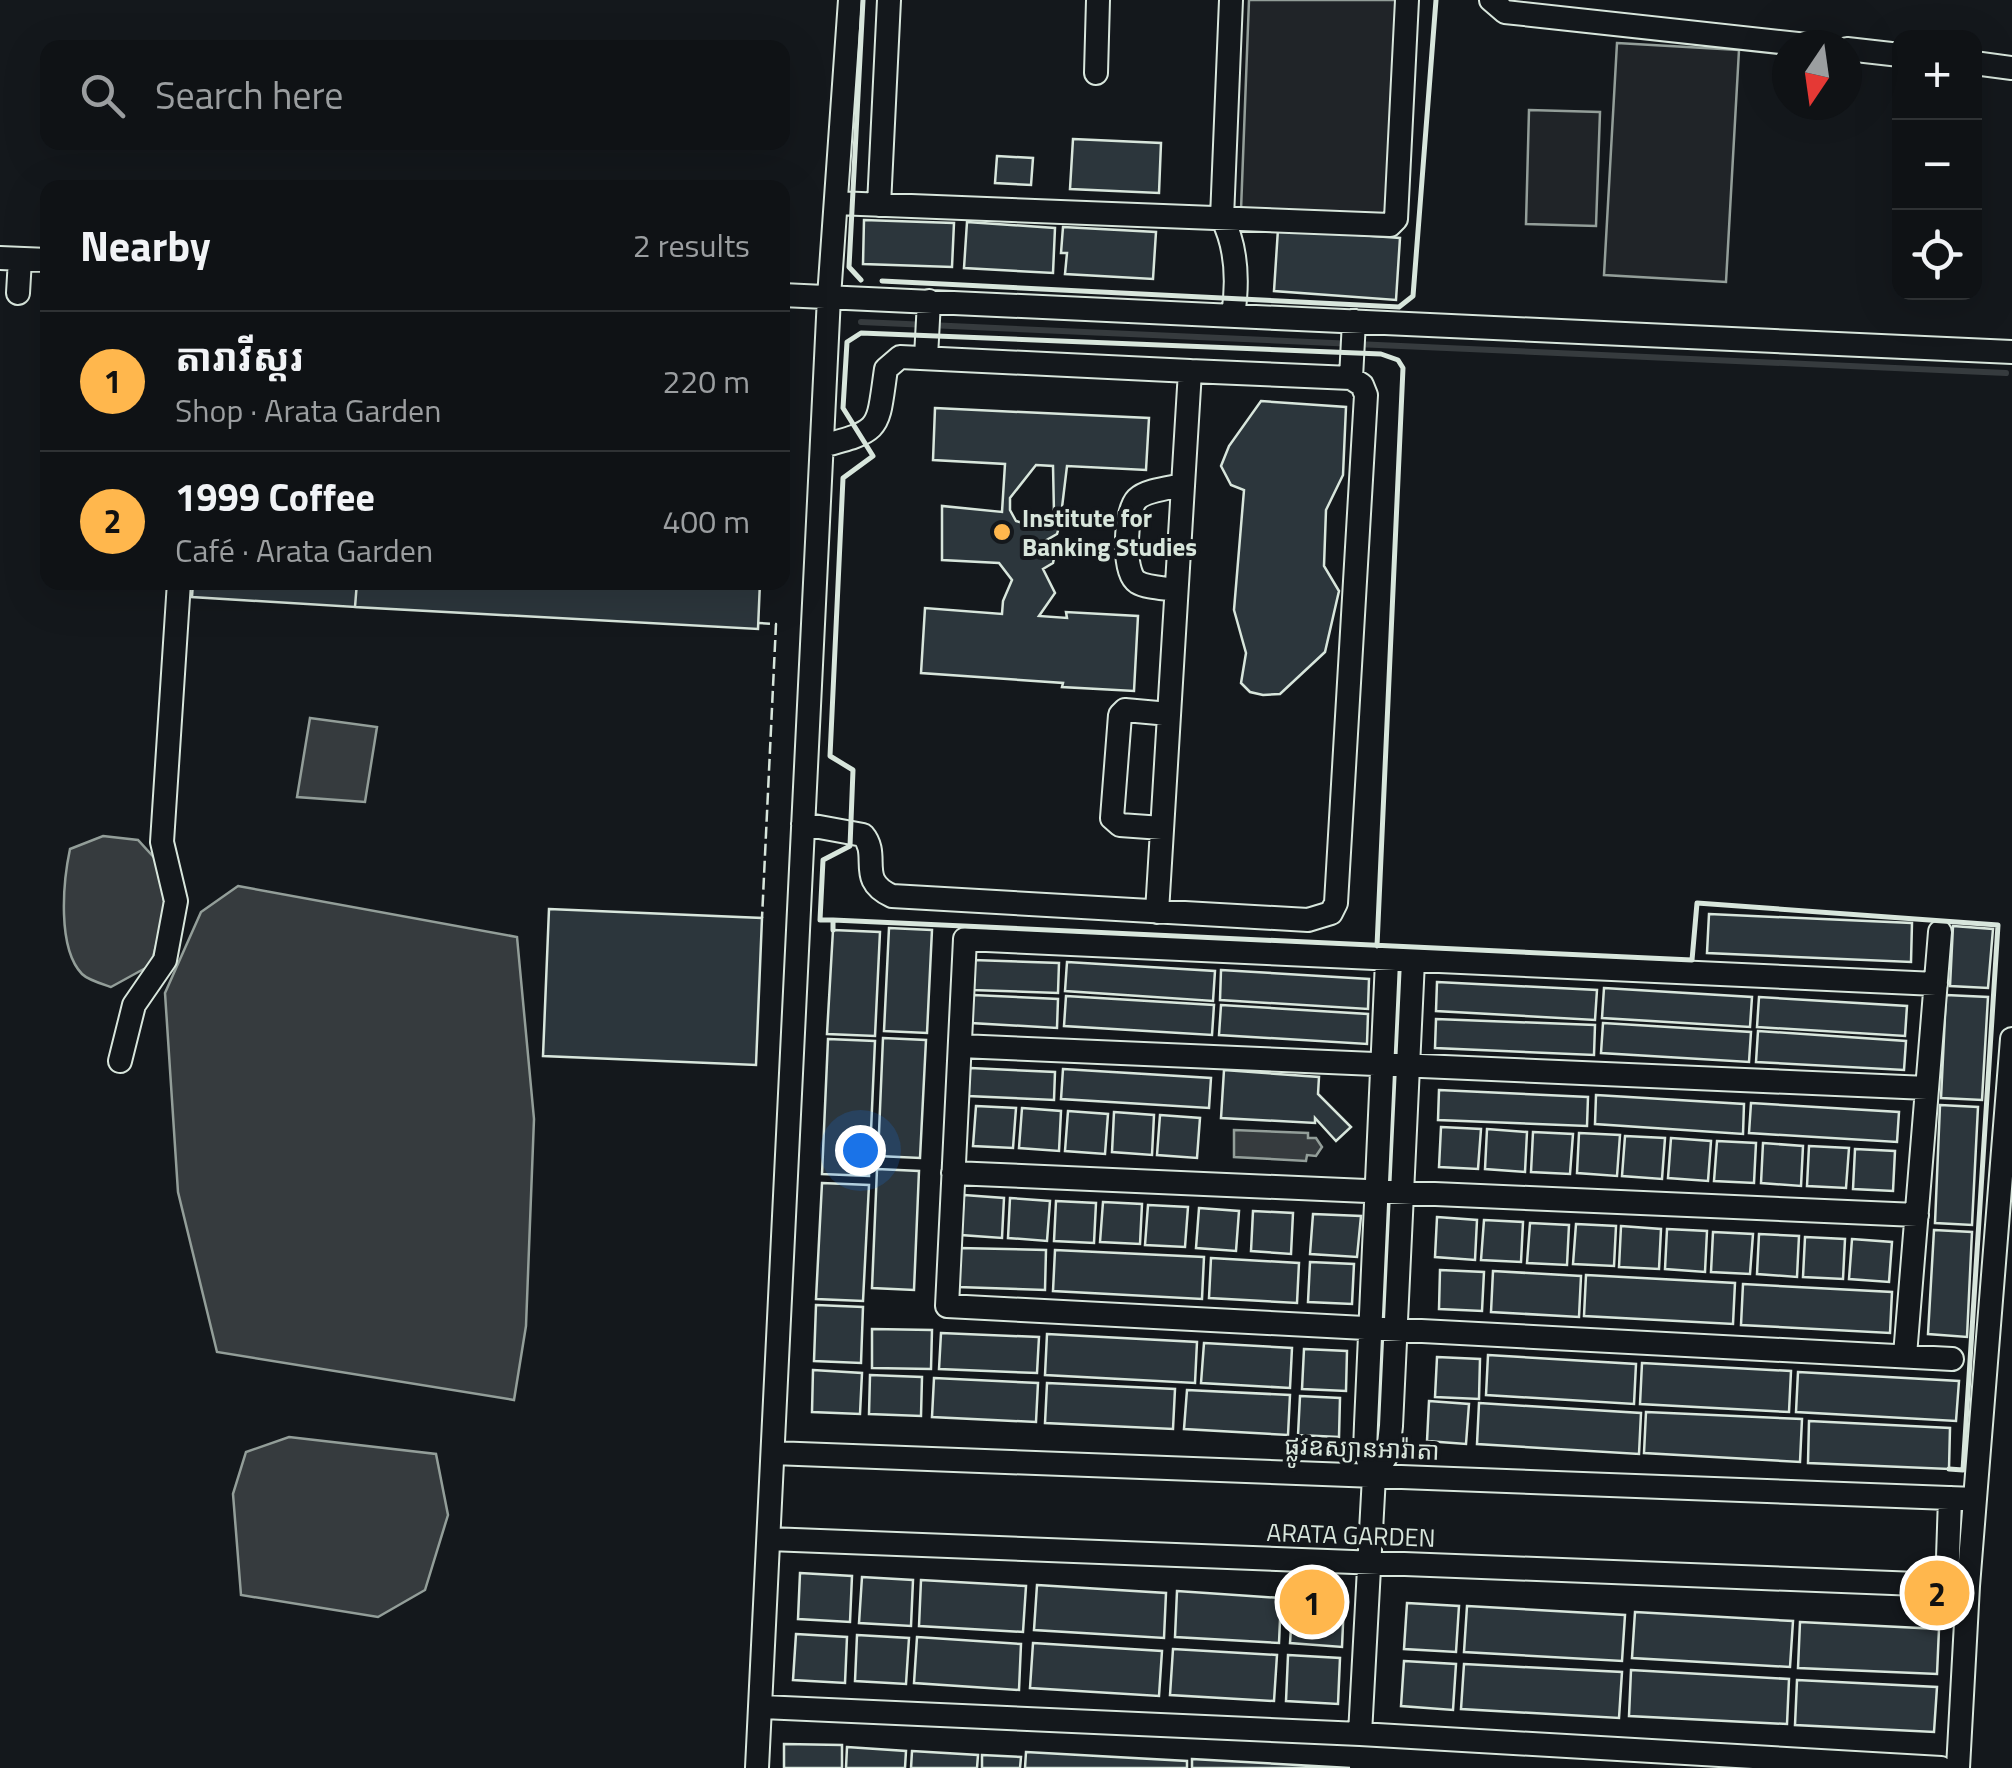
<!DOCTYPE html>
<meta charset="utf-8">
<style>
:root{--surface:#0f1215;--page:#181b1e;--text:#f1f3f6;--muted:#9b9ea0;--line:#2f3234;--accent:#ffb74d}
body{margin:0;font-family:"Titillium Web","Noto Sans Khmer",sans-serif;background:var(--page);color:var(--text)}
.controls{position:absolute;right:30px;top:30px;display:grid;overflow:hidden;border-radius:20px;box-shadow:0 10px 40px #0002}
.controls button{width:90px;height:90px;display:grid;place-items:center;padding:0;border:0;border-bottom:2px solid var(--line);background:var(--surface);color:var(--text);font:50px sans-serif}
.compass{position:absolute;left:1772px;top:30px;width:90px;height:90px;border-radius:50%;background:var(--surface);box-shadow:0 10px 40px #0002;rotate:193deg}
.you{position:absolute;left:860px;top:1150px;width:35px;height:35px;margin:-25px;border:8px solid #fff;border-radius:50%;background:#1a73e8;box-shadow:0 0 0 15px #1a73e833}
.badge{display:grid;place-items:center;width:65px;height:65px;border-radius:50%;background:var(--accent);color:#111;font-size:32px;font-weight:700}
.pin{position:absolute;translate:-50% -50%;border:5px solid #fff;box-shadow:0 2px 10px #0006}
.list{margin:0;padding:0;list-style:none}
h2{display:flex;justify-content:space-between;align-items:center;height:130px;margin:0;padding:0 40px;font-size:42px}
h2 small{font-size:32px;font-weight:400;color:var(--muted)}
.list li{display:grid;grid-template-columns:65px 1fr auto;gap:30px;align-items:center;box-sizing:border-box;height:140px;padding:0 40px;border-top:2px solid var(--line)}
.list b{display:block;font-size:38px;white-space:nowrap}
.list p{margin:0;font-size:32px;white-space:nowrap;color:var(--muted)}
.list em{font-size:32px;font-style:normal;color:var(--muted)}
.icon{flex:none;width:55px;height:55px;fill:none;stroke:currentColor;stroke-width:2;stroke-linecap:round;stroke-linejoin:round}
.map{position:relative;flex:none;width:2012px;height:1768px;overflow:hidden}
.search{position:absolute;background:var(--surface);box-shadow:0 10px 40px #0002;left:40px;top:40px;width:750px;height:110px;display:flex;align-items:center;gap:25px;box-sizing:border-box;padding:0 35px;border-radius:20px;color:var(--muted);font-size:38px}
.panel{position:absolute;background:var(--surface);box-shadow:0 10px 40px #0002;left:40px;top:180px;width:750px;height:410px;border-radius:20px}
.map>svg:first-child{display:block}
.green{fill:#202428;stroke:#939e99;stroke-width:2.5}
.water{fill:#363b3e;stroke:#939e99;stroke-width:2.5}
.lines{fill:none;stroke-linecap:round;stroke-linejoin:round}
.stream{stroke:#363b3e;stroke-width:6}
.building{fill:#2c363c;stroke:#d8e6dc;stroke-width:2.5;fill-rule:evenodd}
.minor-casing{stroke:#d8e6dc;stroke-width:26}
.minor{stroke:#14181c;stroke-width:22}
.fence{stroke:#d8e6dc;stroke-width:2.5;stroke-dasharray:12 5;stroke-linecap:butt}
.wall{stroke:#d8e6dc;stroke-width:5}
.poi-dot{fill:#ffb74d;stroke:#14181c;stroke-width:4}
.labels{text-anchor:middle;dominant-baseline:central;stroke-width:8;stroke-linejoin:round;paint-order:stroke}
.poi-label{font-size:25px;font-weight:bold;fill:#d8e6dc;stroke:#14181c;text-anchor:start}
.street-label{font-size:25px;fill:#d8e6dc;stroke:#14181c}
</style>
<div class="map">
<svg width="2012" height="1768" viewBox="0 0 2012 1768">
<rect width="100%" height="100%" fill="#14181c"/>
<path class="green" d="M1249,0H1396L1387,216L1241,210Z
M1617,43L1739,50L1726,282L1604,275Z
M1529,110L1600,112L1596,226L1526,224Z"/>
<path class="water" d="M310,718L377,727L365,802L297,797Z
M103,836L138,840L159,863L165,910L151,965L111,987C102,984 88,980 82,974C57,948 63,882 70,849Z
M238,886L517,937L534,1119L526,1326L514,1400L217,1352L178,1192L165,993L201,912Z
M1234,1130L1308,1133V1138H1316L1322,1147L1316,1156L1307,1155L1306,1161L1234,1157Z
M289,1437L436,1454L448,1515L425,1590L378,1617L241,1595L233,1494L246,1452Z"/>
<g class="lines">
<path class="stream" d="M861,322L2006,373"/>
</g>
<path class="building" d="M1073,139L1161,143L1159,193L1070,189Z
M997,156L1033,158L1031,185L995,183Z
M864,220L954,223L952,267L863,264Z
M967,222L1055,228L1053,273L964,268Z
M1063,227L1156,232L1153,279L1065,274L1067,253H1061Z
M1278,229L1400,238L1396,300L1274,291Z
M1261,401L1346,407L1343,475L1326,510L1324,566L1339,591L1325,652L1280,694L1263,695L1250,692L1241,683L1246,653L1234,610L1244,490L1231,485L1221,466L1229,446Z
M935,408L1149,418L1146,470L1067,466L1060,524L1057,534L1045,541L1056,550L1053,563L1043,569L1055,593L1039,616L1067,618L1066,612L1138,616L1134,691L1062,687L1063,683L921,673L925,608L1002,614L1003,601L1012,580L999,563L942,560V506L1002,512L1005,464L933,460ZM1036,465L1053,466L1054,513L1040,523L1029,525L1016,521L1010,510V498Z
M193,582H357L355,607L192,597Z
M357,582H760L758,629L355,607Z
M549,909L762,918L756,1065L543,1056Z
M1709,914L1912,923L1911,962L1707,953Z
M1953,926L1993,929L1988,988L1950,986Z
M889,928L932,930L927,1033L884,1031Z
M833,930L880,932L875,1036L827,1034Z
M973,960L1059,963L1058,993L972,990Z
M1067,962L1215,971L1213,1001L1065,991Z
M1221,970L1369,979L1368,1009L1220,1000Z
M1437,982L1597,990L1595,1020L1436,1011Z
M1604,988L1752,997L1750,1027L1602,1018Z
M973,995L1058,999L1057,1028L971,1023Z
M1946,995L1988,997L1982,1100L1941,1098Z
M1066,996L1214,1005L1212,1035L1064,1026Z
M1759,997L1907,1006L1905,1036L1757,1027Z
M1221,1005L1368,1014L1367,1044L1219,1035Z
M1436,1019L1595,1025L1594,1055L1435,1048Z
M1603,1023L1751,1032L1749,1062L1601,1053Z
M1758,1031L1906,1041L1904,1070L1756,1062Z
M883,1038L926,1040L920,1158L878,1156Z
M828,1039L875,1041L869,1176L822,1174Z
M970,1068L1055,1072L1054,1100L968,1096Z
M1063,1069L1211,1078L1209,1108L1061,1099Z
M1224,1070L1319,1077L1318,1094L1351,1127L1336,1141L1315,1118V1123L1221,1118Z
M1439,1090L1588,1097L1587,1126L1438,1120Z
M1596,1095L1744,1104L1743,1134L1595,1124Z
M1751,1103L1899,1112L1897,1142L1749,1133Z
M1940,1105L1978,1107L1972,1225L1935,1223Z
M976,1106L1016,1108L1013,1148L973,1146Z
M1022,1108L1061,1111L1059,1151L1019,1148Z
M1068,1111L1108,1114L1105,1154L1065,1151Z
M1114,1112L1154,1115L1152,1155L1112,1152Z
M1160,1115L1200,1118L1197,1158L1157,1155Z
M1441,1127L1481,1129L1478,1169L1439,1167Z
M1487,1129L1527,1132L1525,1172L1485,1169Z
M1533,1132L1573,1134L1570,1174L1531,1172Z
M1579,1133L1620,1135L1617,1176L1577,1173Z
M1625,1136L1665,1138L1662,1179L1622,1176Z
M1671,1138L1711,1141L1708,1181L1668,1178Z
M1717,1141L1756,1143L1754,1183L1714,1181Z
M1763,1143L1803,1146L1801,1186L1761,1183Z
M1809,1146L1849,1148L1846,1188L1807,1186Z
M1855,1149L1895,1151L1893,1191L1853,1189Z
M877,1169L919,1171L914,1290L872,1288Z
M822,1183L869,1185L863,1301L816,1299Z
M964,1195L1004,1198L1002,1238L961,1235Z
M1010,1198L1050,1201L1047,1241L1008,1238Z
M1056,1201L1096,1203L1094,1243L1054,1241Z
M1103,1202L1142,1204L1140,1244L1100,1242Z
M1148,1205L1188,1207L1185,1247L1145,1245Z
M1199,1208L1239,1211L1236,1251L1196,1248Z
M1253,1211L1293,1213L1291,1254L1251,1251Z
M1313,1214L1361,1216L1357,1257L1310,1254Z
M1437,1217L1477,1220L1475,1260L1435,1257Z
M1484,1220L1523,1222L1521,1262L1481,1260Z
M1530,1223L1569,1225L1567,1265L1527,1263Z
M1576,1224L1616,1226L1614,1266L1573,1264Z
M1621,1226L1661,1229L1659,1269L1619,1267Z
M1667,1229L1707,1231L1705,1272L1665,1269Z
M1934,1230L1972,1232L1967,1337L1928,1334Z
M1713,1232L1753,1234L1750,1274L1711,1272Z
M1759,1234L1799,1236L1797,1277L1757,1274Z
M1805,1237L1845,1239L1843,1279L1803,1277Z
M1852,1239L1892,1242L1889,1282L1849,1279Z
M959,1248L1046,1250L1045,1290L958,1287Z
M1055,1250L1204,1257L1202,1299L1053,1291Z
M1211,1258L1299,1263L1297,1303L1209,1298Z
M1310,1262L1354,1264L1352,1304L1308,1302Z
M1440,1270L1484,1272L1482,1311L1439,1309Z
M1493,1271L1581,1276L1579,1317L1491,1312Z
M1586,1275L1735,1283L1733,1324L1584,1316Z
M1743,1284L1892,1292L1890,1333L1741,1325Z
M816,1305L863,1307L861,1363L814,1361Z
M872,1329L932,1330L931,1369L872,1368Z
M941,1333L1039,1337L1037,1373L939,1369Z
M1047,1334L1197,1342L1195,1383L1045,1375Z
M1204,1343L1292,1348L1290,1388L1201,1383Z
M1304,1349L1347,1351L1346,1391L1302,1389Z
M1488,1355L1636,1364L1634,1404L1486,1395Z
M1437,1357L1480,1359L1479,1399L1435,1397Z
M1642,1363L1791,1371L1789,1412L1640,1404Z
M813,1370L862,1373L860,1414L812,1412Z
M1798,1372L1959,1381L1956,1421L1796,1412Z
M870,1375L922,1377L921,1416L869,1414Z
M934,1378L1038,1383L1036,1422L932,1417Z
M1047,1383L1175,1389L1173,1429L1045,1423Z
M1187,1390L1290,1395L1288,1435L1184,1429Z
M1300,1396L1340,1398L1339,1437L1298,1435Z
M1429,1401L1469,1404L1466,1444L1427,1441Z
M1479,1403L1641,1413L1639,1454L1477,1444Z
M1646,1412L1802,1419L1800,1462L1644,1453Z
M1809,1421L1950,1428L1949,1469L1808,1463Z
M800,1573L852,1576L850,1622L798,1619Z
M862,1577L913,1580L911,1626L859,1623Z
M921,1580L1026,1586L1023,1632L919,1626Z
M1037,1585L1166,1593L1164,1638L1034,1630Z
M1177,1591L1281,1598L1279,1643L1175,1637Z
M1293,1598L1344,1601L1342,1647L1290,1643Z
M1407,1603L1459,1606L1456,1652L1404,1649Z
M1467,1606L1625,1615L1622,1661L1464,1652Z
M1635,1612L1793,1621L1790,1667L1632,1658Z
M1800,1622L1939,1629L1937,1674L1798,1668Z
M796,1634L847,1637L845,1683L793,1680Z
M857,1635L909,1638L906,1684L855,1681Z
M917,1637L1021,1644L1019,1690L914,1683Z
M1033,1643L1162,1651L1159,1696L1030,1688Z
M1173,1649L1277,1655L1274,1701L1170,1695Z
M1288,1655L1340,1658L1338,1704L1286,1701Z
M1404,1661L1456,1664L1453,1710L1401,1706Z
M1464,1664L1622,1672L1619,1718L1461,1709Z
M1631,1670L1789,1679L1787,1724L1629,1716Z
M1797,1680L1937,1687L1934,1732L1795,1725Z
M784,1744L842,1745V1768H784Z
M847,1747L906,1751L905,1768H846Z
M912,1751L978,1755L977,1768H911Z
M1026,1752L1187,1761V1768H1025Z
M982,1755L1021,1757L1020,1768H982Z
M1192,1759L1350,1768H1192Z"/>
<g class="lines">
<g class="minor-casing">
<path id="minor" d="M1231,0L1222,218C1237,247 1238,283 1233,316
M1491,0L1505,12L1807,45
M1847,49L1900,55
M1974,63L2012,68
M1096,73L1098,0
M836,203L1390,225L1396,219L1407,0
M879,205L889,0
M0,258L48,260
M18,293L20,259
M782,295L2012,352
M926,357L929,301
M1351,378L1354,321
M822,446C883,430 877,430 886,369L900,357L1190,371L1157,912
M1176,590C1164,588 1147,588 1137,582C1122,572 1125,511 1137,499C1146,490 1170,488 1183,485
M803,824L863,835C881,856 856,880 892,896L1308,920L1331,913L1336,903L1366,395L1362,385L1351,378L1190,371
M1162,828L1120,825L1112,818L1120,715L1125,710L1169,714
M1936,984L965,939L947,1306L1952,1359
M960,1046L1927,1088
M120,1061L134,1005L165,960L176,901L162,842L179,582
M953,1173L1917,1215
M1905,1355L1940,932
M773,1453L1975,1499
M1374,1476L1388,1453L1391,1426L1413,961
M769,1539L1968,1586
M1947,1587L1950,1498
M760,1707L1360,1734L1941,1768
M1360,1734L1374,1476L1365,1452L1366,1424L1387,961
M757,1768L829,297L850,0
M1958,1768L1968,1586L2012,1039"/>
</g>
<use href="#minor" class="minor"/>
<path class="fence" d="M758,623L776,624L762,918"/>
<path class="wall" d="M861,280L849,267L863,0
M882,281L1399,307L1413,296L1436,0
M833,920H820L823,860L850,846L853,770L830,756L843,478L873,456L843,408L847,342L861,333L1381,354L1398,360L1403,368L1377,946
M833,930V920L1692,960L1697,903L1998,925L1963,1470L1949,1469"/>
</g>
<circle class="poi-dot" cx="1002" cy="532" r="10"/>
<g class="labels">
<g class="poi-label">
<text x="1022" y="518">Institute for<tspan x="1022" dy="29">Banking Studies</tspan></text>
</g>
<g class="street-label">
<text transform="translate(1362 1448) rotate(2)">ផ្លូវឧស្យានអារ៉ាតា</text>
<text transform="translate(1351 1535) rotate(2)">ARATA GARDEN</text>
</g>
</g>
</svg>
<div class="controls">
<button>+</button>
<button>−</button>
<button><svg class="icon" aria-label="locate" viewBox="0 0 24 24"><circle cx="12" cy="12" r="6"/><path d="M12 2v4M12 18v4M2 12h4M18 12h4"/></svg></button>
</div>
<svg class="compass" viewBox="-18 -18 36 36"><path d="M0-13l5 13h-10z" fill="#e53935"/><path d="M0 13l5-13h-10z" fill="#9b9ea0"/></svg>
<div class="you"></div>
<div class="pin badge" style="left:1312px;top:1602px">1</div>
<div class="pin badge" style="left:1937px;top:1593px">2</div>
<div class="search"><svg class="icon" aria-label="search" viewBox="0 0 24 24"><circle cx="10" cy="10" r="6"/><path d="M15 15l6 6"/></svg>Search here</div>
<section class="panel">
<h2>Nearby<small>2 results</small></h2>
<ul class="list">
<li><span class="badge">1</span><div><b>តារាវីស្តរ</b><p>Shop · Arata Garden</p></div><em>220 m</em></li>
<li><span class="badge">2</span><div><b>1999 Coffee</b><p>Café · Arata Garden</p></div><em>400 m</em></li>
</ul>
</section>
</div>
